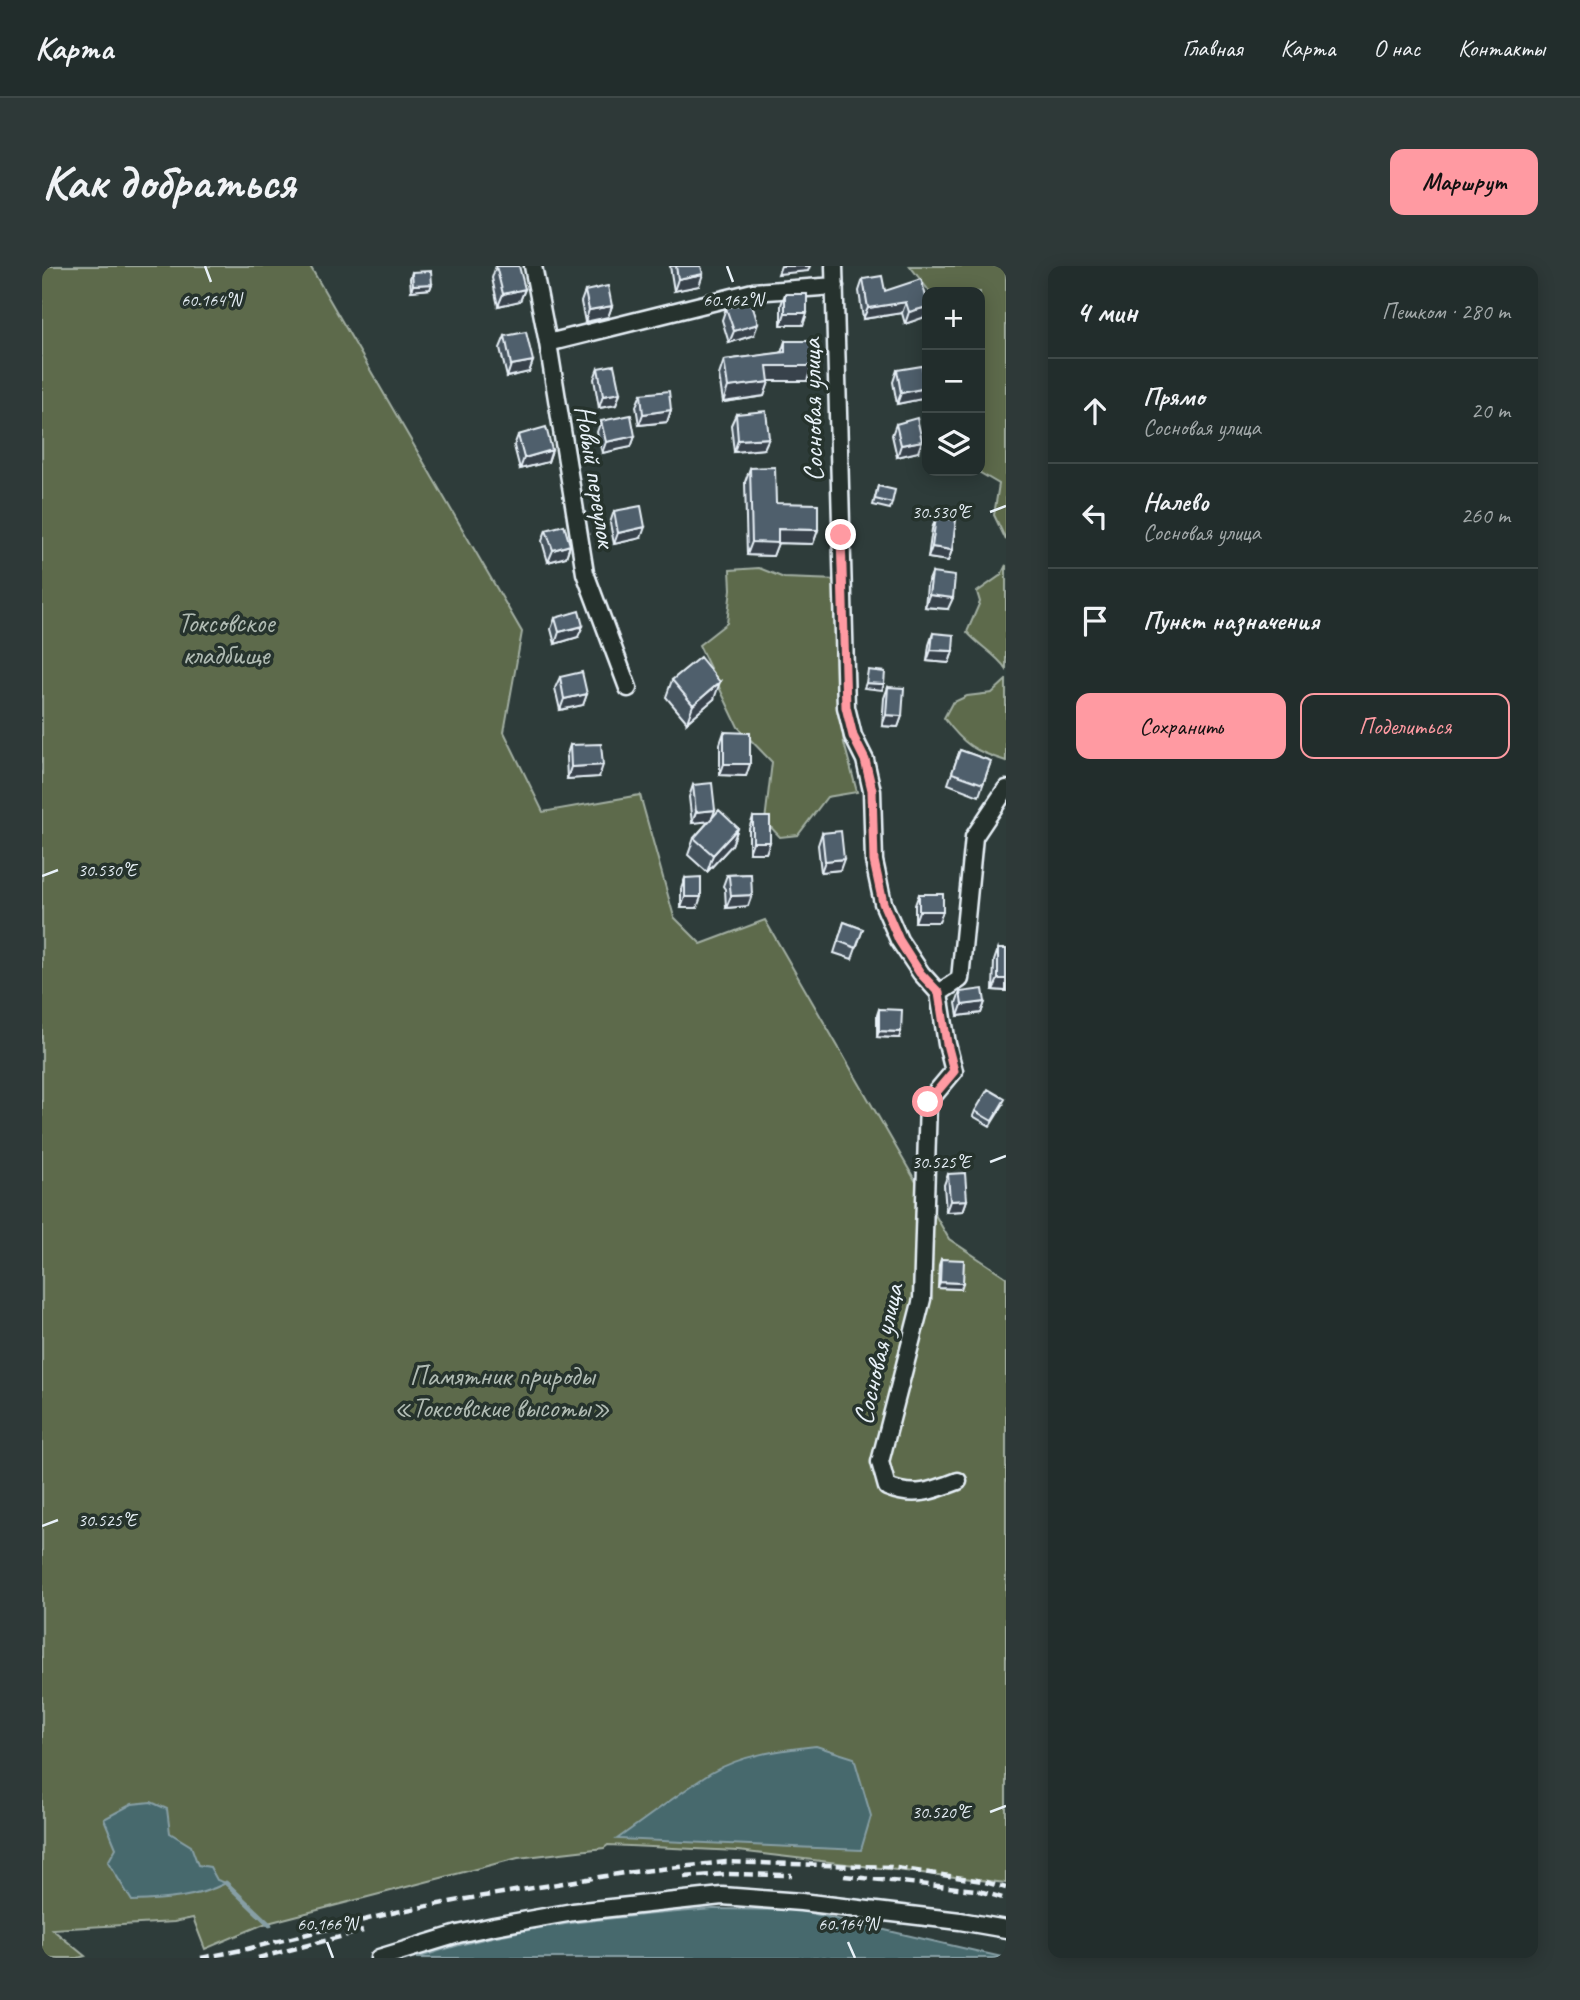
<!DOCTYPE html>
<html lang="ru">
<meta charset="utf-8">
<style>
:root{--surface:#222d2c;--page:#2e3938;--text:#f1f3f6;--muted:#a2a8a9;--line:#3f4948;--accent:#ff9aa2}
body{margin:0;font-family:Caveat,sans-serif;background:var(--page);color:var(--text)}
.controls{position:absolute;right:21px;top:21px;display:grid;overflow:hidden;border-radius:14px;box-shadow:0 4px 18px #0003}
.controls button{width:63px;height:63px;display:grid;place-items:center;padding:0;border:0;border-bottom:2px solid var(--line);background:var(--surface);color:var(--text);font:35px sans-serif}
.stop{position:absolute;width:21px;height:21px;margin:-16px;border:5px solid #ff9aa2;border-radius:50%;background:#fff}
.stop.end{background:#ff9aa2;border-color:#fff;box-shadow:0 2px 7px #0008}
.list{margin:0;padding:0;list-style:none}
h2{display:flex;justify-content:space-between;align-items:center;height:91px;margin:0;padding:0 28px;font-size:30px}
h2 small{font-size:23px;font-weight:400;color:var(--muted)}
.list li{display:grid;grid-template-columns:46px 1fr auto;gap:21px;align-items:center;box-sizing:border-box;height:105px;padding:0 28px;border-top:2px solid var(--line)}
.list b{display:block;font-size:26px;white-space:nowrap}
.list p{margin:0;font-size:23px;white-space:nowrap;color:var(--muted)}
.list em{font-size:23px;font-style:normal;color:var(--muted)}
.actions{display:flex;gap:14px;padding:21px 28px}
.actions a{flex:1;padding:16px 0;border:2px solid var(--accent);border-radius:14px;text-align:center;font-size:24px;color:var(--accent)}
.actions .main{background:var(--accent);color:#111}
.icon{flex:none;width:38px;height:38px;fill:none;stroke:currentColor;stroke-width:2;stroke-linecap:round;stroke-linejoin:round}
.map{position:relative;flex:none;width:964px;height:1692px;overflow:hidden;border-radius:14px}
header{display:flex;align-items:center;gap:42px;box-sizing:border-box;height:98px;padding:0 35px;background:var(--surface);border-bottom:2px solid var(--line)}
header strong{font-size:33px}
nav{display:flex;gap:38px;margin-inline-start:auto;font-size:24px}
.intro{display:flex;align-items:center;justify-content:space-between;box-sizing:border-box;height:168px;padding:0 42px}
h1{margin:0;font-size:49px}
.button{padding:18px 32px;border-radius:14px;background:var(--accent);color:#111;font-size:24px;font-weight:700}
main{display:flex;gap:42px;padding:0 42px}
aside{flex:1;background:var(--surface);border-radius:14px;box-shadow:0 4px 18px #0003}
.map>svg:first-child{display:block}
.green{fill:#5d6b4c;stroke:#a2aea2;stroke-width:2}
.water{fill:#47696d;stroke:#879fa5;stroke-width:2}
.lines{fill:none;stroke-linecap:round;stroke-linejoin:round}
.stream{stroke:#879fa5;stroke-width:4.5}
.minor-casing{stroke:#e8f1f8;stroke-width:21}
.minor{stroke:#26332d;stroke-width:16}
.rail{stroke:#e8f1f8;stroke-width:4.5;stroke-dasharray:10 5;stroke-linecap:butt}
.wall{fill:#45525d;stroke:#e8f1f8;stroke-width:2}
.shaded-wall{fill:#38424c;stroke:#e8f1f8;stroke-width:2}
.building{fill:#505f6c;stroke:#e8f1f8;stroke-width:2}
.route{stroke:#ff9aa2;stroke-width:9}
.ticks{fill:none;stroke:#e8f1f8;stroke-width:2.5}
.labels{text-anchor:middle;dominant-baseline:central;stroke-width:7;stroke-linejoin:round;paint-order:stroke}
.street-label{font-size:28px;fill:#e8f1f8;stroke:#26332d}
.park-label{font-size:28px;fill:#b0bbb3;stroke:#26332d}
.ticks-label{font-size:18px;text-anchor:middle;fill:#e8f1f8;stroke:#26332d;stroke-width:7;stroke-linejoin:round;paint-order:stroke}
</style>
<header>
<strong>Карта</strong>
<nav><a>Главная</a><a>Карта</a><a>О нас</a><a>Контакты</a></nav>
</header>
<div class="intro"><h1>Как добраться</h1><a class="button">Маршрут</a></div>
<main>
<div class="map">
<svg width="964" height="1692" viewBox="0 0 964 1692">
<rect width="100%" height="100%" fill="#2e3c3a"/>
<filter id="ink" filterUnits="userSpaceOnUse"><feTurbulence type="fractalNoise" baseFrequency=".0143" numOctaves="2"/><feDisplacementMap in="SourceGraphic" scale="14" xChannelSelector="R" yChannelSelector="G"/><feConvolveMatrix kernelMatrix="1 2 1 2 8 2 1 2 1" color-interpolation-filters="sRGB"/></filter>
<g filter="url(#ink)">
<path class="green" d="M0,0H268L480,366L462,466L501,546L598,529L632,651L659,678L723,654L907,973L964,1011V1617L696,1585L566,1579L562,1582L476,1592L222,1658L163,1683L151,1652L132,1656L10,1663L43,1690L36,1692H0Z
M868,0H964V274L952,249L957,218L935,205H938V26H888Z
M964,299V403C954,388 937,380 925,366L938,336L935,326L959,309Z
M717,302L742,312L796,314V437L802,477L815,526L785,531L756,569L738,571L723,555L730,496L696,461L657,379L685,357L689,323L688,304Z
M964,414V495C932,485 922,479 902,452L910,437L925,430L950,427Z"/>
<path class="water" d="M774,1480L812,1492L829,1550L819,1584L575,1573C606,1551 637,1527 669,1507C701,1488 739,1484 774,1480Z
M109,1536L125,1543L128,1567L149,1580L156,1599L168,1601L175,1614L184,1617C154,1632 124,1634 90,1635L66,1596L74,1582L62,1553L90,1538Z
M672,1643L756,1644L964,1692H375C471,1659 572,1651 672,1643Z"/>
<g class="lines">
<path class="stream" d="M184,1617L228,1659"/>
<g class="minor-casing">
<path id="minor" d="M491,0L506,77L543,307L586,422
M792,0L804,441L811,470L823,494L830,525L832,595L841,637L857,674L879,707L897,727L905,778L912,805L886,836L880,1033L838,1196L845,1221C872,1232 890,1225 916,1215
M506,77L711,26L793,20
M897,727L918,713L932,571L964,523
M337,1692L416,1668L452,1660L531,1646L680,1630L759,1636L918,1655L964,1663"/>
</g>
<use href="#minor" class="minor"/>
<path class="rail" d="M802,1610L934,1624L964,1633
M642,1611L685,1608L750,1609
M159,1692L205,1683L354,1646L418,1634L582,1607L684,1596L849,1601L940,1615L964,1622
M216,1692L321,1665"/>
</g>
<path class="wall" d="M454,0L483,23L478,35L456,40L450,12Z
M628,0H659L657,20L632,25Z
M370,6L390,18L388,23L369,25L368,12Z
M821,13L843,25L885,34V45L883,51L863,58L860,47L821,53L817,25Z
M543,25L570,40L566,51L543,56L539,36Z
M743,28L765,47L761,59H739V39Z
M684,42L712,69L687,77L680,54Z
M463,70L491,95L487,106L465,111L458,82Z
M743,75L765,115H727L722,130L681,136L677,109L682,94L739,87Z
M556,102L578,127L574,139L557,142L552,113Z
M855,104L884,122L880,133L855,138L851,116Z
M599,128L629,144L625,156L597,159L594,140Z
M694,148L722,183L692,186L689,159Z
M559,155L593,170L589,181L560,187L555,166Z
M854,158L876,186L855,191L850,169Z
M476,169L510,184L506,196L478,203L472,180Z
M708,202L734,237L776,264L771,278L736,277L731,290L705,289L703,216Z
M836,220L850,237L848,243L831,239Z
M572,245L599,272L572,278L568,257Z
M894,251L910,284L906,295L886,292L890,263Z
M504,264L528,279L524,291L506,296L500,275Z
M890,307L906,343L883,341L885,319Z
M513,352L536,371L513,378L509,363Z
M891,367L911,385L907,397L885,395L887,379Z
M518,411L545,428L541,439L518,444L513,422Z
M630,414L672,433L645,456L624,431Z
M846,421L860,450L856,461L840,460L842,432Z
M682,466L708,498L704,510L678,509V478Z
M528,479L557,511L525,513L524,491Z
M918,484L949,495L937,530L906,518Z
M651,519L670,551L696,562L690,579L665,606L646,589L652,572L667,555L650,557L647,531Z
M711,551L728,576L724,587H707V563Z
M780,567L798,604L779,606L776,579Z
M709,608L706,640L684,642L683,623L681,620L685,609Z
M643,612L655,642H639V623Z
M877,628L901,645L897,656H873V639Z
M802,656L821,663L810,693L792,687Z
M956,683L964,725L951,724L952,695Z
M918,726L943,736L939,747L916,750L914,737Z
M837,743L857,772L835,771V749Z
M961,839L948,860L931,850L933,845Z
M906,908L925,934L921,945L904,946L902,919Z
M899,993L919,1023L896,1022L897,999Z"/>
<path class="shaded-wall" d="M739,0H768L766,5L736,8Z
M661,8L657,20L632,25L636,13Z
M390,18L388,23L369,25L371,19Z
M483,23L478,35L456,40L461,28Z
M864,36L860,47L821,53L826,42Z
M570,40L566,51L543,56L547,44Z
M885,41V45L883,51L863,58L867,46Z
M743,47H765L761,59H739Z
M716,58L712,69L687,77L692,65Z
M491,95L487,106L465,111L469,99Z
M725,100H770L765,115H720Z
M727,116L722,130L681,136L686,121Z
M884,122L880,133L855,138L859,127Z
M578,127L574,139L557,142L561,130Z
M629,144L625,156L597,159L601,148Z
M593,170L589,181L560,187L564,176Z
M727,172L722,183L692,186L696,174Z
M880,175L876,186L855,191L859,179Z
M510,184L506,196L478,203L482,192Z
M603,261L599,272L572,278L576,267Z
M736,263L776,264L771,278L736,277L731,290L705,289L710,276Z
M528,279L524,291L506,296L511,284Z
M890,281L910,284L906,295L886,292Z
M887,329L911,332L906,343L883,341Z
M541,360L536,371L513,378L517,366Z
M889,384L911,385L907,397L885,395Z
M678,416L672,433L645,456L651,439Z
M824,417L842,418L840,424L822,422Z
M545,428L541,439L518,444L522,433Z
M844,449L860,450L856,461L840,460Z
M682,498H708L704,510L678,509Z
M561,499L557,511L525,513L529,501Z
M673,544L669,555L650,557L654,546Z
M696,562L690,579L665,606L671,589Z
M711,576H728L724,587H707Z
M802,593L798,604L779,606L783,595Z
M710,629L706,640L684,642L689,630Z
M643,631H659L655,642H639Z
M877,645H901L897,656H873Z
M956,713H964V725L951,724Z
M943,736L939,747L916,750L920,739Z
M837,765L859,766L857,772L835,771Z
M925,934L921,945L904,946L908,935Z
M898,1016L921,1017L919,1023L896,1022Z"/>
<path class="building" d="M454,0H477L483,23L461,28Z
M634,0H659L661,8L636,13Z
M389,5L390,18L371,19L370,6Z
M840,10L843,25L879,13L885,34V41L867,46L864,36L826,42L821,13Z
M566,20L570,40L547,44L543,25Z
M743,28H765V47H743Z
M709,35L716,58L692,65L684,42Z
M484,66L491,95L469,99L463,70Z
M743,75H771L770,100H725L727,116L686,121L682,94L743,86Z
M572,99L578,127L561,130L556,102Z
M880,100L884,122L859,127L855,104Z
M627,125L629,144L601,148L599,128Z
M724,145L727,172L696,174L694,148Z
M589,149L593,170L564,176L559,155Z
M875,152L880,175L859,179L854,158Z
M504,161L510,184L482,192L476,169Z
M733,201L734,237L776,238V264L736,263V277L710,276L708,202Z
M836,220L853,224L850,237L833,233Z
M599,240L603,261L576,267L572,245Z
M894,251L914,254L910,284L890,281Z
M522,259L528,279L511,284L504,264Z
M890,307L913,310L911,332L887,329Z
M537,345L541,360L517,366L513,352Z
M891,367L912,369L911,385L889,384Z
M658,391L678,416L651,439L630,414Z
M826,404L843,406L842,418L824,417Z
M540,406L545,428L522,433L518,411Z
M846,421L862,422L860,450L844,449Z
M682,466L708,467V498H682Z
M559,478L561,499L529,501L528,479Z
M918,484L949,495L941,518L910,507Z
M670,517L673,544L654,546L651,519Z
M677,544L696,562L671,589L652,572Z
M711,551H728V576H711Z
M799,565L802,593L783,595L780,567Z
M709,608L710,629L689,630L687,611L685,609Z
M659,611V631H643V612Z
M877,628H901V645H877Z
M802,656L821,663L814,682L796,675Z
M956,683H964V713H956Z
M941,723L943,736L920,739L918,726Z
M837,743L860,744L859,766L837,765Z
M946,823L963,833L950,855L933,845Z
M923,907L925,934L908,935L906,908Z
M899,993L922,994L921,1017L898,1016Z"/>
</g>
<g class="lines" filter="url(#ink)">
<path class="route" d="M799,269L804,441L811,470L823,494L830,524L832,595L841,637L857,674L878,707L897,727L905,778L912,805L886,836"/>
</g>
<path class="ticks" d="M163,0L169,16M685,0L691,16M948,246L964,240M0,610L16,604M948,896L964,890M0,1260L16,1254M948,1546L964,1540M285,1676L291,1692M806,1676L813,1692"/>
<g class="labels">
<g class="street-label">
<text transform="translate(770 144) rotate(-91)">Сосновая улица</text>
<text transform="translate(554 210) rotate(81)">Новый переулок</text>
<text transform="translate(836 1088) rotate(-77)">Сосновая улица</text>
</g>
<g class="park-label">
<text x="184" y="356">Токсовское<tspan x="184" dy="32">кладбище</tspan></text>
<text x="460" y="1109">Памятник природы<tspan x="460" dy="32">«Токсовские высоты»</tspan></text>
</g>
</g>
<g class="ticks-label">
<text x="169" y="40">60.164°N</text>
<text x="691" y="40">60.162°N</text>
<text x="899" y="252">30.530°E</text>
<text x="65" y="610">30.530°E</text>
<text x="899" y="902">30.525°E</text>
<text x="65" y="1260">30.525°E</text>
<text x="899" y="1552">30.520°E</text>
<text x="285" y="1664">60.166°N</text>
<text x="806" y="1664">60.164°N</text>
</g>
</svg>
<div class="controls">
<button>+</button>
<button>−</button>
<button><svg class="icon" aria-label="layers" viewBox="0 0 24 24"><path d="M12 4l9 5-9 5-9-5zM3 14l9 5 9-5"/></svg></button>
</div>
<div class="stop" style="left:886px;top:836px"></div>
<div class="stop end" style="left:799px;top:269px"></div>
</div>
<aside>
<h2>4 мин<small>Пешком · 280 m</small></h2>
<ul class="list">
<li><svg class="icon" aria-label="ahead" viewBox="0 0 24 24"><path d="M12 20V5M6 11l6-6 6 6"/></svg><div><b>Прямо</b><p>Сосновая улица</p></div><em>20 m</em></li>
<li><svg class="icon" aria-label="left" viewBox="0 0 24 24"><path d="M17 20v-9H6M10 6l-5 5 5 5"/></svg><div><b>Налево</b><p>Сосновая улица</p></div><em>260 m</em></li>
<li><svg class="icon" aria-label="arrive" viewBox="0 0 24 24"><path d="M6 21V4h12l-3 4 3 4H6"/></svg><div><b>Пункт назначения</b></div></li>
</ul>
<div class="actions"><a class="main">Сохранить</a><a>Поделиться</a></div>
</aside>
</main>
